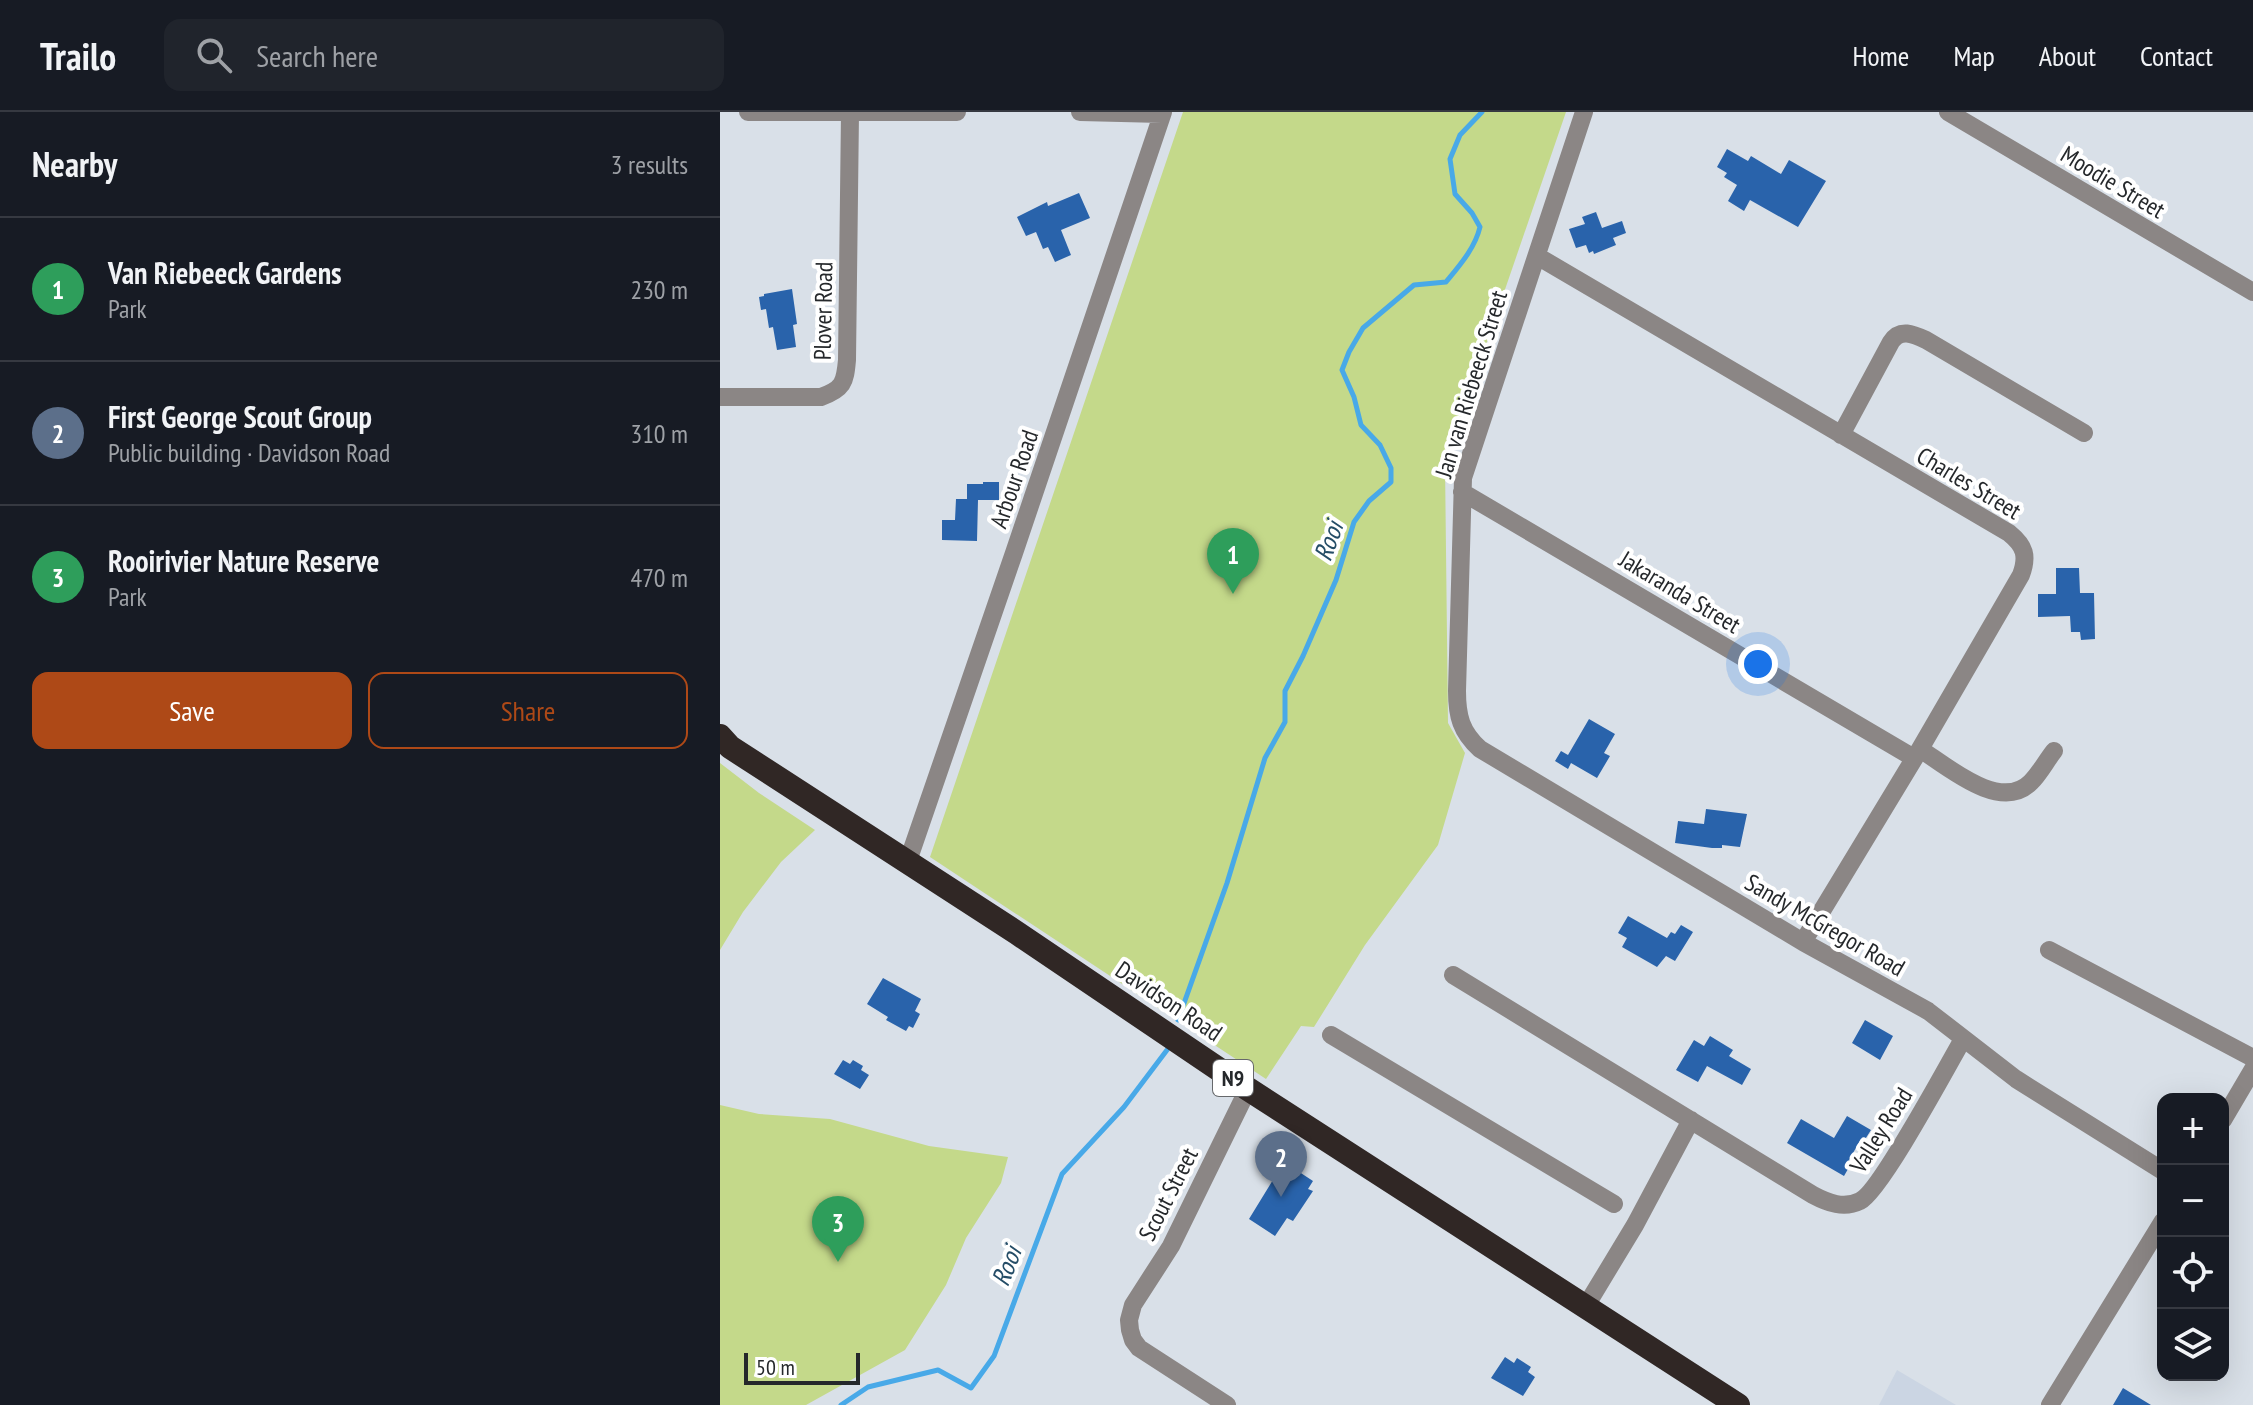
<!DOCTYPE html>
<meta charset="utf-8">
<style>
:root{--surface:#171b24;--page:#20242c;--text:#f1f3f6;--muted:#9ea1a6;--line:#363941;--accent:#ae4917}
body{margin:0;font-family:"PT Sans Narrow",sans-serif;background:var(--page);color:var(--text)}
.controls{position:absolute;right:24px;bottom:24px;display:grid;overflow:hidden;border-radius:16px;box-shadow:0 8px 32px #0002}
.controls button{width:72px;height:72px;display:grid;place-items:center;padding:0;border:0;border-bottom:2px solid var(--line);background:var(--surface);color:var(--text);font:40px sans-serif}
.scale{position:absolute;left:24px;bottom:20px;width:116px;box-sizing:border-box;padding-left:8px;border:4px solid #25282b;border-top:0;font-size:22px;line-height:28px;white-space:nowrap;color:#25282b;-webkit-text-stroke:6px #fff;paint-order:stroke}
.you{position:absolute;left:1038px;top:552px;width:28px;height:28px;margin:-20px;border:6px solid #fff;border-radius:50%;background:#1a73e8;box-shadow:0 0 0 12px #1a73e833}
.badge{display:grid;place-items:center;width:52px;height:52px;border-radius:50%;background:var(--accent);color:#fff;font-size:26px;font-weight:700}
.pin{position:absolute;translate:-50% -66px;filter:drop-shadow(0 2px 4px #0008)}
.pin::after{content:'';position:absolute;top:42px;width:28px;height:24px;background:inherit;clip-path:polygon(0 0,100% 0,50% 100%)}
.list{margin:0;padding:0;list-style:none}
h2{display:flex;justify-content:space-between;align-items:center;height:104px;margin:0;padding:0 32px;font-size:34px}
h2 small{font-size:26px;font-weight:400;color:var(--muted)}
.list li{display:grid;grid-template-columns:52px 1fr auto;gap:24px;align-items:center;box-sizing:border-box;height:144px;padding:0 32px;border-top:2px solid var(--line)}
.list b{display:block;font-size:30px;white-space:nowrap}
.list p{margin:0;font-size:26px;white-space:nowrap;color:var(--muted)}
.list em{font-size:26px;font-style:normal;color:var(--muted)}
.actions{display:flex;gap:16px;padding:24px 32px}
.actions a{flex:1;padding:18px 0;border:2px solid var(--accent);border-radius:16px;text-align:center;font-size:28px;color:var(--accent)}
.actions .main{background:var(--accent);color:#fff}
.icon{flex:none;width:44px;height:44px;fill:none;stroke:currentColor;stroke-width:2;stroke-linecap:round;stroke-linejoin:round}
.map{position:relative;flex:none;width:1533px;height:1293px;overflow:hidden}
header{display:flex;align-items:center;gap:48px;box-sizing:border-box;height:112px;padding:0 40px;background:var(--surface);border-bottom:2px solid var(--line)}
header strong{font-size:38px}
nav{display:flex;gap:44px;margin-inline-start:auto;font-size:28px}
.search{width:560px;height:72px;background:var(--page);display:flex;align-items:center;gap:20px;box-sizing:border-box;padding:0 28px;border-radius:16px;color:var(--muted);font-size:30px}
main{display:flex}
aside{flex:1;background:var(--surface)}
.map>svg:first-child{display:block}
.built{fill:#cbd5e3}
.green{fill:#c4d98a}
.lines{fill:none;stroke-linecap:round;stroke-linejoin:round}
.stream{stroke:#48a9e8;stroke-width:5}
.building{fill:#2963ab}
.minor{stroke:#8b8685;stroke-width:18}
.highway{stroke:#302725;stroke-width:24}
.labels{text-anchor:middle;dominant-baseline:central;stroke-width:8;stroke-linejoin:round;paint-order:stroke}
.shield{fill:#fff;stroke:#66686b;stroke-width:2}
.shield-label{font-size:22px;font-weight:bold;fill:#25282b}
.street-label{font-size:24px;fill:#25282b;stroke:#fff}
.water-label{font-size:26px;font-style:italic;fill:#254d67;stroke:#fff}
</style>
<header>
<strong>Trailo</strong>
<div class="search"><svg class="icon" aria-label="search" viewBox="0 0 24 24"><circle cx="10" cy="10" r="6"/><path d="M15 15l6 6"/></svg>Search here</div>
<nav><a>Home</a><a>Map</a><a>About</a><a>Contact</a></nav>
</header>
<main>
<aside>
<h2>Nearby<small>3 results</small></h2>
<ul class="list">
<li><span class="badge" style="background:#2e9e5b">1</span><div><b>Van Riebeeck Gardens</b><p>Park</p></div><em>230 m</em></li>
<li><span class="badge" style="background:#5c6f8a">2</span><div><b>First George Scout Group</b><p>Public building · Davidson Road</p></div><em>310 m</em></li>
<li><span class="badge" style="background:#2e9e5b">3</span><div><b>Rooirivier Nature Reserve</b><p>Park</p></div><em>470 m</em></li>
</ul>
<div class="actions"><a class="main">Save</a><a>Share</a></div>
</aside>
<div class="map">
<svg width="1533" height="1293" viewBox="0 0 1533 1293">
<rect width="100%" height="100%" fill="#d9e0e8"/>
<path class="built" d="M1177,1258L1236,1293H1159Z"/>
<path class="green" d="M463,0H846L725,352L728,611L745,641L718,733L645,833L594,915L581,914L546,967L210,745Z
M0,651L39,681L95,718L61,750L23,800L0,838Z
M0,993L39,1002L110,1007L209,1034L288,1045L281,1071L246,1126L226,1173L185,1238L86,1293H0Z"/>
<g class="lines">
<path class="stream" d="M458,908L507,771L545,646L565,610V579L583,544L616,468L634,410L649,389L671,370V356L660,333L641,313L634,285L622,258L629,240L643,216L694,173L726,170C740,153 755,136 760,115L752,101L735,82L730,47L740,23L762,0
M121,1293L148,1275L218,1258L251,1276L274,1244L342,1062L404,995L447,938"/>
</g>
<path class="building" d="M1007,37L1028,49L1031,44L1061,62L1069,48L1106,69L1078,115L1030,88L1024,99L1008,89L1017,73L1004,65L1007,61L997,55Z
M359,81L370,106L341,118L351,143L335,150L328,135L323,137L316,120L306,124L297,105L327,90L328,94Z
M876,100L882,116L902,109L906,121L893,126L896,133L874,142L873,139L869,141L866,133L856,136L849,117L865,112L862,105Z
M72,177L77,212L73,213L76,235L57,238L53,215L49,216L46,197L41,198L39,185L44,184V182Z
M263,370H279V388H258L257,429L222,428V408H235L236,387H247V372H263Z
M1336,456H1359L1360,481H1374L1375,527L1361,528L1360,520H1351L1350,504L1318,505V482H1336Z
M869,607L895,622L884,641L890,644L877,666L851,651L848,657L835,649L841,639L848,643Z
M986,697L1027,702L1020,735L1002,733V736H992L955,731L958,709L984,712Z
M908,804L947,826L951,820L955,822L961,813L973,820L955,849L946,844L937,855L902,835L907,826L898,821Z
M163,866L201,887L195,899L200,902L193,916L189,914L186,919L166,908L168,905L147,892Z
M1145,908L1173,924L1160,948L1132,931Z
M990,924L1013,938L1009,944L1031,957L1022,973L987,954L978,970L956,958L974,928L984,934Z
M123,948L130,952L133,948L143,954L141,958L149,963L140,977L114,962Z
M1127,1004L1151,1018L1144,1029L1141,1027L1129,1048L1132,1050L1124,1064L1067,1031L1081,1007L1114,1026Z
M564,1050L593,1069L588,1077L593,1079L573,1109L567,1106L555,1124L529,1107Z
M785,1245L794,1251L797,1246L811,1255L808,1260L815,1265L803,1284L771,1266Z
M1403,1276L1431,1293H1393Z"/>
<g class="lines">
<path class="minor" d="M28,0H237
M360,0L442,2
M864,0L743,366L737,579C737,604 741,620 760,637L1083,830L1208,899L1296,967L1443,1059
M1228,0L1533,180
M817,144L1289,421C1305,434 1308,444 1301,463L1200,637L1083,830
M0,285H101C123,277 125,271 127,248L130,1
M1121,323L1171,230C1180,216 1193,222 1206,228L1364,321
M742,380L1194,646
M1200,637C1228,655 1281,701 1311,670C1320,661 1326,649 1334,639
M188,749L294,441L443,0
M1329,838L1533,946
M733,863L1093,1083C1108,1091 1124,1097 1140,1089C1160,1080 1228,953 1243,927
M611,923L894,1092
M1503,1008L1533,957
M866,1194L915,1113L971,1008
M507,1293L419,1236L413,1228L410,1218L409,1208L413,1193L451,1134L528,977
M1330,1293L1443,1109"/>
<path class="highway" d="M0,624L10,635L297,821L528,977L1018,1293"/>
</g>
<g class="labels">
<rect class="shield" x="493" y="948" width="40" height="36" rx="6"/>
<g class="shield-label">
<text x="513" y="966">N9</text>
</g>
<g class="street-label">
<text transform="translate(1393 70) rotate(31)">Moodie Street</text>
<text transform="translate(103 199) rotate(-89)">Plover Road</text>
<text transform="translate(751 272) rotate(-73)">Jan van Riebeeck Street</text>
<text transform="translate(294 367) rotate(-71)">Arbour Road</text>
<text transform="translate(1249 371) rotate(31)">Charles Street</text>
<text transform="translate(960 480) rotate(31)">Jakaranda Street</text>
<text transform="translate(1105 813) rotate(30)">Sandy McGregor Road</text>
<text transform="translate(449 889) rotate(34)">Davidson Road</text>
<text transform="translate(1161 1018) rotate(-58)">Valley Road</text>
<text transform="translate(448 1082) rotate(-63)">Scout Street</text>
</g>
<g class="water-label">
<text transform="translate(608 429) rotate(-70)">Rooi</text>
<text transform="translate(286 1154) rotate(-69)">Rooi</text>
</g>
</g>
</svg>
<div class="controls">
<button>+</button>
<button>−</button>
<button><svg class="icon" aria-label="locate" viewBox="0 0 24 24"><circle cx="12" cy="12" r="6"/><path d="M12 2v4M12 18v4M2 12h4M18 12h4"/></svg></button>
<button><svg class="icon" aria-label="layers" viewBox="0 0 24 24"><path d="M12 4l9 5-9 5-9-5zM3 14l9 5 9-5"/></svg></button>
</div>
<div class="scale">50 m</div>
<div class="you"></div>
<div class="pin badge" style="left:513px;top:482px;background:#2e9e5b">1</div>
<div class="pin badge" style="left:561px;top:1085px;background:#5c6f8a">2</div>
<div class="pin badge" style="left:118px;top:1150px;background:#2e9e5b">3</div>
</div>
</main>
